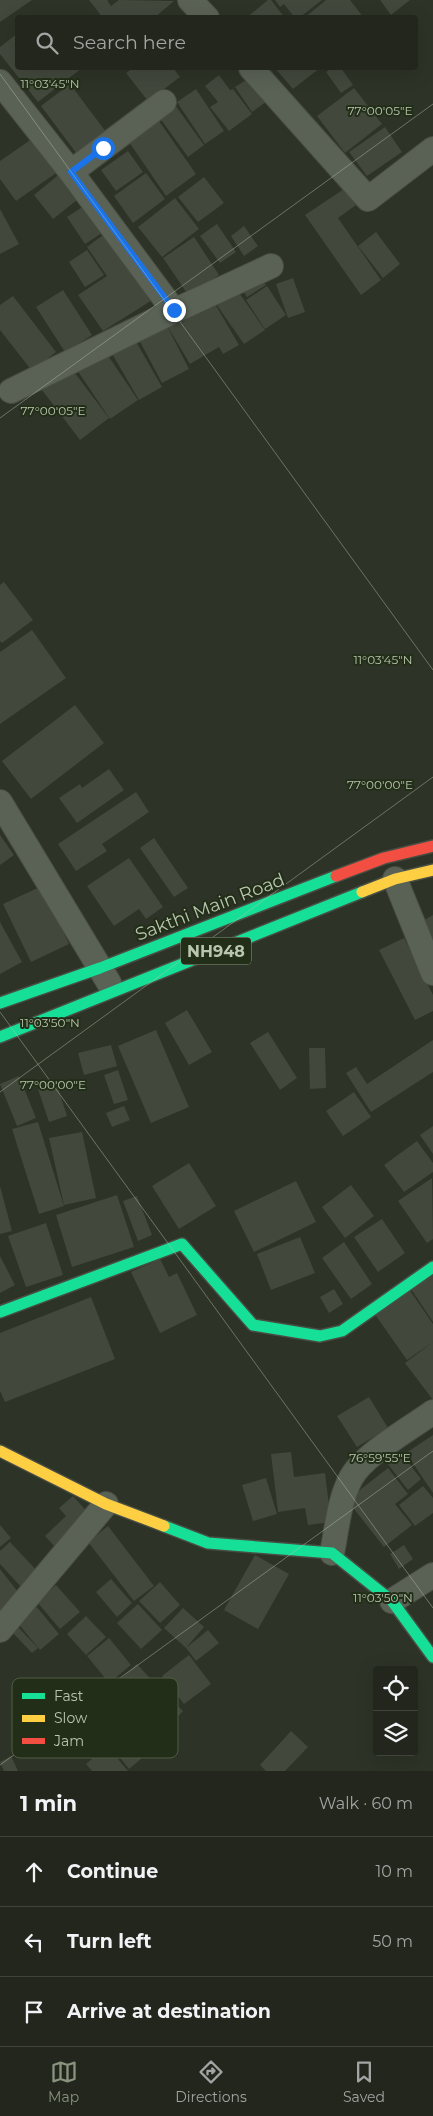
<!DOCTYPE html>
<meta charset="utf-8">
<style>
:root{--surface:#22261c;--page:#2a2e25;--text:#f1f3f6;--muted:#a2a5a3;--line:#3f433b;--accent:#88937e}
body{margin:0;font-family:Montserrat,sans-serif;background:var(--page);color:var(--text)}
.controls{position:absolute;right:15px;bottom:15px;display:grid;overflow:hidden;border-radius:5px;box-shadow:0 5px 20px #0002}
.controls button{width:45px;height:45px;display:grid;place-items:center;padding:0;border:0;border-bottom:1px solid var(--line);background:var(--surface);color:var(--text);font:25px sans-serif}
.stop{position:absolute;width:15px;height:15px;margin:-11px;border:4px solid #1a73e8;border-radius:50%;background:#fff}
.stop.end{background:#1a73e8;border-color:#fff;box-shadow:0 1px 5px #0008}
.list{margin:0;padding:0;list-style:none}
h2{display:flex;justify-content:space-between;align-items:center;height:65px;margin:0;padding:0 20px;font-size:21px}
h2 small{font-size:16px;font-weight:400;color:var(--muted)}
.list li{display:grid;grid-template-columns:32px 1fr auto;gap:15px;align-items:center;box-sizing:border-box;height:70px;padding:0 20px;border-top:1px solid var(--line)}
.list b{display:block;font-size:19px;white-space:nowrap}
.list em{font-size:16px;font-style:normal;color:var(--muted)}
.icon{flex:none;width:28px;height:28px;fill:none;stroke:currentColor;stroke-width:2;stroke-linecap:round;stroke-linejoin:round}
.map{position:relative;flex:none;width:433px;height:1771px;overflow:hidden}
.search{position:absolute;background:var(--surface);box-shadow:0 5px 20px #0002;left:15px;right:15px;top:15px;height:55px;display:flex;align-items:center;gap:12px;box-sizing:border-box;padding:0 18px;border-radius:5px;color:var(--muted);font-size:19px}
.sheet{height:275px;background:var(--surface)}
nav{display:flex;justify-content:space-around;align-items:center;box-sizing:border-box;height:70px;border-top:1px solid var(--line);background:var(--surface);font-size:14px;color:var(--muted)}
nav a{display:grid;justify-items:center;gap:2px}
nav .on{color:var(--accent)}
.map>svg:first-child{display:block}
.building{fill:#42483c}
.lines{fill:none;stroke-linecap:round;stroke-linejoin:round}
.street-casing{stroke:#494e44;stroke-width:26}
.fast-casing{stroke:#494e44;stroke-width:14}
.slow-casing{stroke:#494e44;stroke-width:14}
.jam-casing{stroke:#494e44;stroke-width:14}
.street{stroke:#5a6256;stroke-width:24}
.fast{stroke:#16e098;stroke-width:11}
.slow{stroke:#ffcf43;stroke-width:11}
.jam{stroke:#f24e42;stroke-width:11}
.route{stroke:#1a73e8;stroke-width:6}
.ticks{fill:none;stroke:#b9c6ae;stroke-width:1;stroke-opacity:0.45}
.labels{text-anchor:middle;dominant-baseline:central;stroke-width:4;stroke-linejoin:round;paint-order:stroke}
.shield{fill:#232e19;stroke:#8c9881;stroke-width:1}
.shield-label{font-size:16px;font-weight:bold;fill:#b9c6ae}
.street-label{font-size:18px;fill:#b9c6ae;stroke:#232e19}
.key{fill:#232e19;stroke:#505c46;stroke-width:1}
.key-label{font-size:14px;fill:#b9c6ae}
.ticks-label{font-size:12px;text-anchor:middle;fill:#b9c6ae;stroke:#232e19;stroke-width:4;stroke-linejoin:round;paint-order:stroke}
</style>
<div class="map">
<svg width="433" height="1771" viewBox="0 0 433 1771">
<rect width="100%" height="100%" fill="#2d3326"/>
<path class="building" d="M0,0H32L0,22Z
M89,0H107L111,6L119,0L174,1L154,18H103Z
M268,0H271L285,18H246Z
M275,0H322L299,18H295L284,4L280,7Z
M326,0H350L364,18H304Z
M380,0H410L391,15Z
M18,33V68H82L38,102L0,54V47Z
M133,68H173L180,77L148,101L126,73Z
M275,68H320L293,89Z
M332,68H341L353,85L341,93L326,72Z
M219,75L230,90L233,89L252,114L229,131L210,107L218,102L205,86Z
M249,78L266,102L252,112L235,87Z
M70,84L106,132L77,154L41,106Z
M354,88L382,124L345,153L317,116Z
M196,89L224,131L205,144L177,102Z
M175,105L204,145L188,157L159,117Z
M159,121L196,174L166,196L129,142Z
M385,127L402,152L367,176L349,152Z
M36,136L59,171L16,201L0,179V161Z
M128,151L143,172L116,191L101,170Z
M62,172L82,196L53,219L34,195Z
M146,173L165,199L133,223L114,196Z
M204,177L224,203L198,222L178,197Z
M344,189L356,205L338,218L381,280L361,295L305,215Z
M175,198L199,229L162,257L138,227Z
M87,204L105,231L85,244L67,217Z
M0,209L19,244L0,254Z
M217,224L236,252L220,263L200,236Z
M244,226L258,246L244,256L231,236Z
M111,229L157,297L103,331L78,295L107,276L87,247Z
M376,232L400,264L383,278L358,246Z
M194,237L219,275L189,296L163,258Z
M87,250L104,275L85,287L69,262Z
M259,275L266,285L247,297L240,286Z
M293,278L305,312L288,318L276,284Z
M267,286L286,315L265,329L246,300Z
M235,287L265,330L244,344L214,301Z
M63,290L92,335L65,352L36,307Z
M13,296L56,352L32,371L0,330V305Z
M211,297L239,345L223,354L219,347L190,364L166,324Z
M165,322L189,369L162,383L137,336Z
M134,338L162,387L139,400L111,352Z
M105,351L138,400L110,419L77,370Z
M71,368L109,418L80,440L42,390Z
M4,582L33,620L2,643L0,641V585Z
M32,630L66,678L0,724V652Z
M75,705L104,743L31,799L2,761Z
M109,769L124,790L77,823L59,798L80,784L82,788Z
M136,792L149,812L102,844L107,851L76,871L58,844Z
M0,835L14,855L0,865Z
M154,838L188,888L174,897L140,848Z
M129,858L163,907L146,919L139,909L114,926L87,886Z
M42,886L69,944L31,962L3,904Z
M433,915V943L421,922Z
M0,922L22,962L0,974Z
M404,938L433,995V1011L415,1020L379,950Z
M187,1010L212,1052L189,1065L165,1023Z
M156,1030L189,1107L151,1123L118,1046Z
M268,1032L297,1078L280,1090L250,1043Z
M433,1040V1072L371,1112L346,1073L356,1067L367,1084Z
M111,1045L117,1066L84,1075L78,1053Z
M309,1048H325L326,1088L310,1089Z
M118,1070L128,1100L114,1104L104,1075Z
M19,1076L36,1118L17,1126L0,1084Z
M56,1082L67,1116L49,1122L38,1089Z
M354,1092L371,1117L343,1136L326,1111Z
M124,1106L130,1120L112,1127L106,1113Z
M38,1122L64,1206L39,1214L12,1129Z
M433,1126V1154L420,1135Z
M82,1132L96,1198L64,1205L49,1138Z
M417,1141L433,1163V1172L404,1192L384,1165Z
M189,1163L216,1206L179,1229L152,1186Z
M432,1178L433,1239L427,1243L398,1201Z
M296,1181L316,1222L254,1252L234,1211Z
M351,1185L374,1216L345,1238L322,1207Z
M0,1186L12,1231L0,1234Z
M117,1195L134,1247L72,1267L56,1215Z
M137,1196L152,1235L138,1241L123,1201Z
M382,1219L405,1253L378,1272L354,1237Z
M46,1223L63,1275L26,1287L8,1236Z
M300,1237L315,1273L271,1290L257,1254Z
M344,1242L372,1284L351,1299L322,1258Z
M0,1256L15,1285L0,1293Z
M160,1259L169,1277L177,1273L197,1315L160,1333L131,1272Z
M433,1274V1322L411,1289Z
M334,1289L343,1304L329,1313L320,1297Z
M409,1289L433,1324V1342L407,1360L374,1313Z
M91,1297L115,1359L5,1402L0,1391V1333Z
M433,1342V1400L405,1363Z
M369,1397L388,1428L357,1447L337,1416Z
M433,1435V1493L406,1453Z
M291,1452L294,1477L325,1473L331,1522L308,1525L305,1508L278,1512L271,1454Z
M401,1453L421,1479L408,1490L387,1463Z
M388,1468L408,1494L395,1504L412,1525L384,1547L347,1500Z
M266,1478L277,1514L253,1521L242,1485Z
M423,1486L433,1498V1513L415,1526L399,1505Z
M73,1496L91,1516L56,1548L45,1536L66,1516L59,1508Z
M0,1525L11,1538L0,1547Z
M108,1526L154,1586L134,1601L88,1542Z
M10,1542L40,1574L23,1589L0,1564V1551Z
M404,1545L413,1559L399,1569L390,1554Z
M255,1555L289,1574L258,1629L224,1610Z
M0,1569L22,1597L0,1614Z
M111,1579L132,1603L117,1617L96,1592Z
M160,1582L180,1605L160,1623L139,1601Z
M56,1585L80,1612L60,1629L37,1602Z
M138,1604L162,1630L141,1649L117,1623Z
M36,1606L59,1634L40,1650L16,1621Z
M183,1608L204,1627L186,1648L164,1628Z
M86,1616L106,1637L86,1655L67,1634Z
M18,1627L38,1648L32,1653L12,1632Z
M208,1630L219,1643L196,1661L186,1648Z
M109,1638L131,1665L109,1683L87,1656Z
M189,1655L211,1684L184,1704L162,1676Z
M137,1664L157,1686L138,1704L117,1682Z
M161,1690L183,1711L163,1733L140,1711Z
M291,1731L308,1747L285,1771H266L260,1765Z
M125,1739L141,1759L129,1769L113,1749Z
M107,1746L128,1771H92L86,1764Z
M11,1756L18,1771H4L0,1762Z"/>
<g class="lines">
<g class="street-casing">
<path id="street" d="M190,0L207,18
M251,68L368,199L433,149
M0,82L71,172L174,311L11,391
M71,172L164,102
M174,311L271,266
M0,802L109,983
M395,879L433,973
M332,1553C337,1529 339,1500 351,1478C363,1455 411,1428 433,1412
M392,1601L433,1575
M0,1630L106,1504"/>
</g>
<g class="fast-casing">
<path id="fast" d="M0,1003L100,968L336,876
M0,1037L362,892
M0,1312L182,1244L253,1325L320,1336L342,1331L433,1267
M164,1526L208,1543L332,1553L392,1601L433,1657"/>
</g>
<g class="slow-casing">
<path id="slow" d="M362,892L395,879L433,870
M0,1451L106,1504L164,1526"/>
</g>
<g class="jam-casing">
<path id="jam" d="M336,876L384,858L433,846"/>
</g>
<use href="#street" class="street"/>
<use href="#fast" class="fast"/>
<use href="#slow" class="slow"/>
<use href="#jam" class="jam"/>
</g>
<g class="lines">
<path class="route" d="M103,148L71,172L174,310"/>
</g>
<path class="ticks" d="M0,74L433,670M0,418L433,104M0,1012L433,1608M0,1092L433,777M0,1765L433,1451"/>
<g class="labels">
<rect class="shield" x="181" y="937.5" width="70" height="27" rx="4"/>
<g class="shield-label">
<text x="216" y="951">NH948</text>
</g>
<g class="street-label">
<text transform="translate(210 907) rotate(-21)">Sakthi Main Road</text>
</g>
</g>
<rect x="12" y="1678" width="166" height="80" rx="8" class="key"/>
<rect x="22" y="1693" width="23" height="6" fill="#16e098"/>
<rect x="22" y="1715" width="23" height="7" fill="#ffcf43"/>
<rect x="22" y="1738" width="23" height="6" fill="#f24e42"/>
<g class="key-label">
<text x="54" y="1701">Fast</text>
<text x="54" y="1723">Slow</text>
<text x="54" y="1746">Jam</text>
</g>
<g class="ticks-label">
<text x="50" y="88">11°03'45"N</text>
<text x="380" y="115">77°00'05"E</text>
<text x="53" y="415">77°00'05"E</text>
<text x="383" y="664">11°03'45"N</text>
<text x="380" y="789">77°00'00"E</text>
<text x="50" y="1027">11°03'50"N</text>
<text x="53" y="1089">77°00'00"E</text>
<text x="380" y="1462">76°59'55"E</text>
<text x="383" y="1602">11°03'50"N</text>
</g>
</svg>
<div class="controls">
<button><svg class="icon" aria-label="locate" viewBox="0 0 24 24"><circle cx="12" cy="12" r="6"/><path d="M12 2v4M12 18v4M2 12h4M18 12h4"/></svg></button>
<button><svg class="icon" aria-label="layers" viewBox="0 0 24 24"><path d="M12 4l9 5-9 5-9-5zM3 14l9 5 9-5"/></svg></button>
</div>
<div class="stop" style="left:103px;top:148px"></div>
<div class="stop end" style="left:174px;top:310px"></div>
<div class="search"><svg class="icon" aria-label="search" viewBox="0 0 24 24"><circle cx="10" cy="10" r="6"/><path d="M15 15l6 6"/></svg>Search here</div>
</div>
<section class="sheet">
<h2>1 min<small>Walk · 60 m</small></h2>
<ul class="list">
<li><svg class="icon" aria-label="ahead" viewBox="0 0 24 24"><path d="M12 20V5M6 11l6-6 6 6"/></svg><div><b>Continue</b></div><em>10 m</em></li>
<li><svg class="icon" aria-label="left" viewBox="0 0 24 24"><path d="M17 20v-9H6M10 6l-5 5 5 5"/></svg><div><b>Turn left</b></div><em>50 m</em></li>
<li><svg class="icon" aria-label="arrive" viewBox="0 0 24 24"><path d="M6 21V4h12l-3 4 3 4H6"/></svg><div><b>Arrive at destination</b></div></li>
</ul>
</section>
<nav>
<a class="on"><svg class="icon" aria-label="map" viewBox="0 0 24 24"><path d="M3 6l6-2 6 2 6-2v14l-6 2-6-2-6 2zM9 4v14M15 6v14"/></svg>Map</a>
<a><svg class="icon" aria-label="directions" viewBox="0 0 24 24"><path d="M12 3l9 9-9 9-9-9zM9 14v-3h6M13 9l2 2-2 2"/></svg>Directions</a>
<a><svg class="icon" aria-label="saved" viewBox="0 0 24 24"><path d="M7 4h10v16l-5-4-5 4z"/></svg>Saved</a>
</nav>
